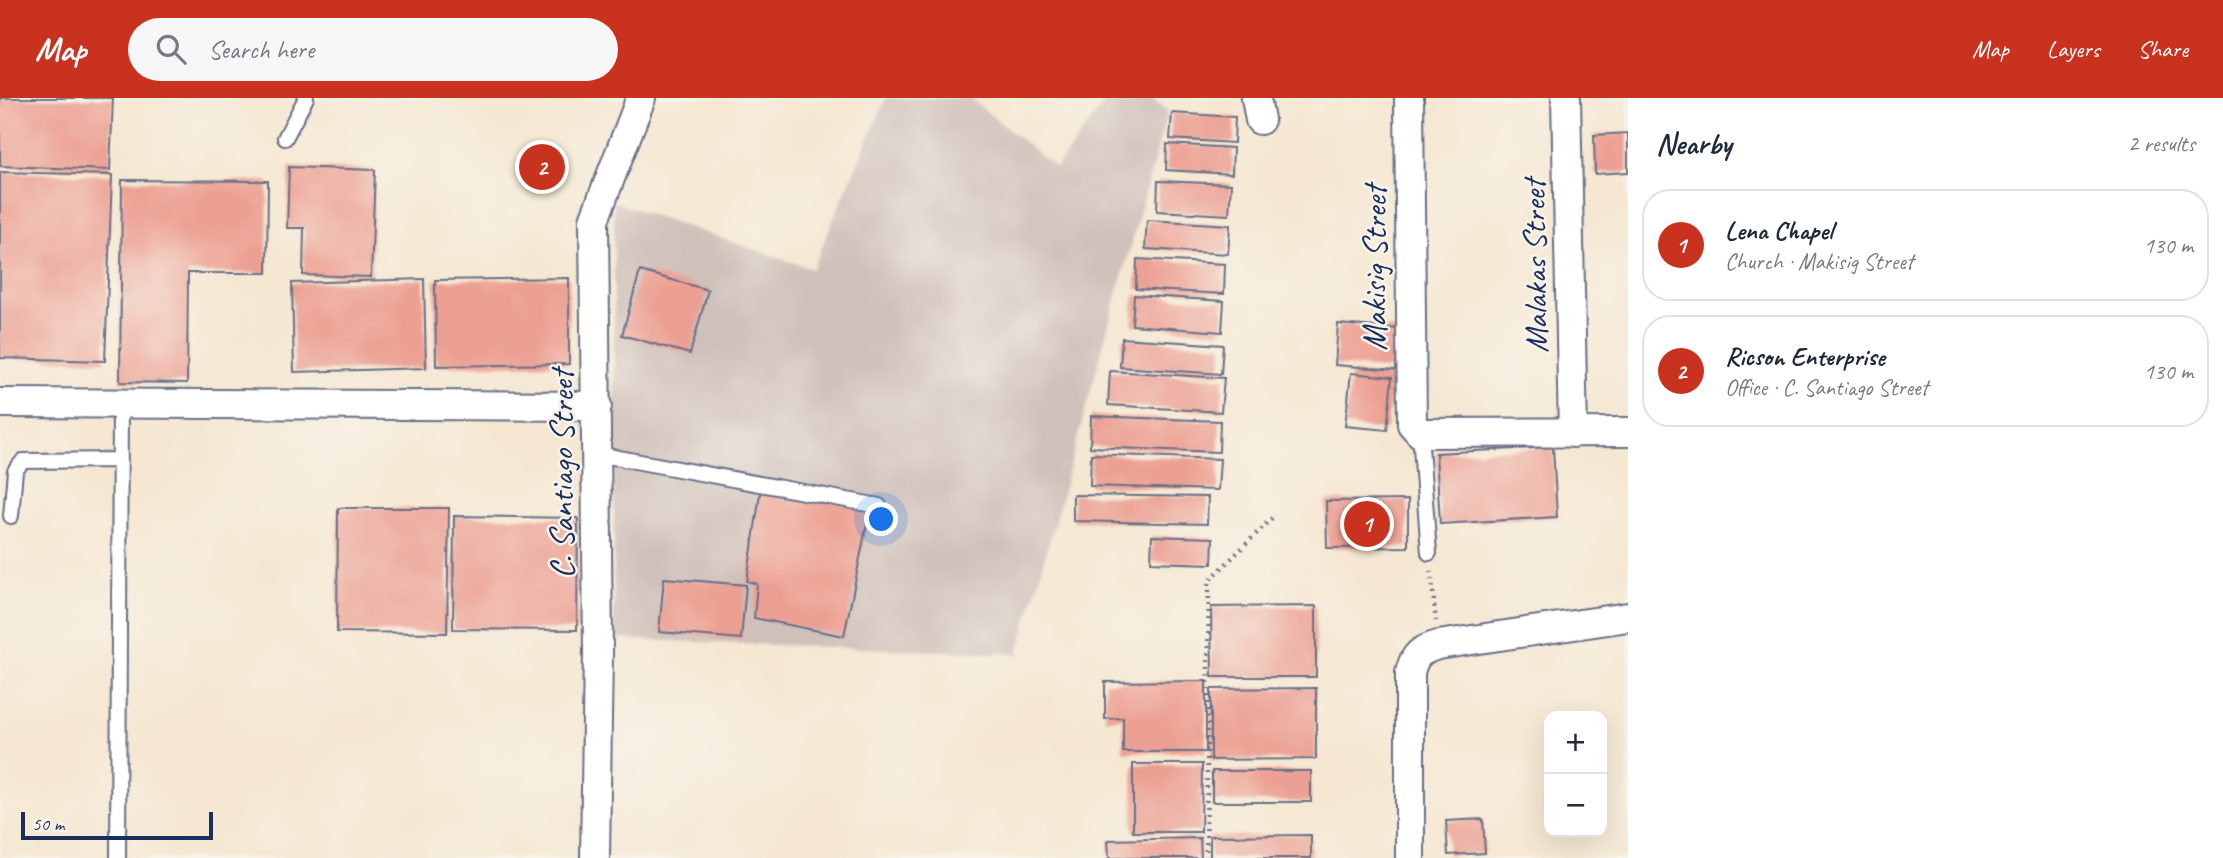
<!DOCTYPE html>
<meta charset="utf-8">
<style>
:root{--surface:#fff;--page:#f6f6f7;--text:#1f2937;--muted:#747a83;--line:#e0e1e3;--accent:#c8321e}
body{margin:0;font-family:Caveat,sans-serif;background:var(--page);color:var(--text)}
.controls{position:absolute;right:21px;bottom:21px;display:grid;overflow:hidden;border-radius:14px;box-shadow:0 7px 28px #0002}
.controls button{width:63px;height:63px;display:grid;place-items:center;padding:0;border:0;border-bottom:2px solid var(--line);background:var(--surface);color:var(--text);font:35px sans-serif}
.scale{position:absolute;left:21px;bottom:18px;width:192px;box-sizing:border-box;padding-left:7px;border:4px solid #1b2f5e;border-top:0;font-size:19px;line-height:24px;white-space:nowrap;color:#1b2f5e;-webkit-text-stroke:5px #f7f3e8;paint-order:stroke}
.you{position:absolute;left:882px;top:422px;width:24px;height:24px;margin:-18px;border:5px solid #fff;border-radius:50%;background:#1a73e8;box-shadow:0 0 0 10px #1a73e833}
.badge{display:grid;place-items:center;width:46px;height:46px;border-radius:50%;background:var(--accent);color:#fff;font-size:23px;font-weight:700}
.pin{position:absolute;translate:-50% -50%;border:4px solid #fff;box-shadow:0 2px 7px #0006}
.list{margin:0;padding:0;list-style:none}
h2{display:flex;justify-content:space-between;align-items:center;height:91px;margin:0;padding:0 28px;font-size:30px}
h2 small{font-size:23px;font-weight:400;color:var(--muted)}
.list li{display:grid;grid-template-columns:46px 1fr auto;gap:21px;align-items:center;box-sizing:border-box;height:112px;margin:0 14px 14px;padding:0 14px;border:2px solid var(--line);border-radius:28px}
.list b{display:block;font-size:26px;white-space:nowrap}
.list p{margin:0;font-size:23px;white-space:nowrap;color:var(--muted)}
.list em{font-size:23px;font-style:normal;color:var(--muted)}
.icon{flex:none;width:38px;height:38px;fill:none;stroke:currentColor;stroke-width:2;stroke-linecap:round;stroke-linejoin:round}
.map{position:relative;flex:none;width:1628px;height:760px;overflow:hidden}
header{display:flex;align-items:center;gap:42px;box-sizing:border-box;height:98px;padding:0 35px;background:var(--accent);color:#fff}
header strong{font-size:33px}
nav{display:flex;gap:38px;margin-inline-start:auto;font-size:24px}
.search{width:490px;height:63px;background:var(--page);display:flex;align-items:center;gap:18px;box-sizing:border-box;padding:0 24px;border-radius:38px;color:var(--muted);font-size:26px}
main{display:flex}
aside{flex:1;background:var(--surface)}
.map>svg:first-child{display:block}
.industrial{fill:#cfc0ba}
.building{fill:#eca093}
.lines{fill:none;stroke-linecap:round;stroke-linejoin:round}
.lane-casing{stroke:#676f87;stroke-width:18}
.street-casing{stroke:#676f87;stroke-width:32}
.path{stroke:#676f87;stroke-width:4.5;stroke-dasharray:2 5;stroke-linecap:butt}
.lane{stroke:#fff;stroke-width:14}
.street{stroke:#fff;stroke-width:28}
.labels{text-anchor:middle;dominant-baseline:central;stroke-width:5;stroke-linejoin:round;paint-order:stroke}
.street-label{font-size:33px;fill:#1b2f5e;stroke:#f7f3e8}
</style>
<header>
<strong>Map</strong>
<div class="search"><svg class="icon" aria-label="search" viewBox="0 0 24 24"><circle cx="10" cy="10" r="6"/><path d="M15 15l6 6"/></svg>Search here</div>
<nav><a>Map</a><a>Layers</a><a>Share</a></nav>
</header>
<main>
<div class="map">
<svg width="1628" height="760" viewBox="0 0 1628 760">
<rect width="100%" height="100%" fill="#f7f3e8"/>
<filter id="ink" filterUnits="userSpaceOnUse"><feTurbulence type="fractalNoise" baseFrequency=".0143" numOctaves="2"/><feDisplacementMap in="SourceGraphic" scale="14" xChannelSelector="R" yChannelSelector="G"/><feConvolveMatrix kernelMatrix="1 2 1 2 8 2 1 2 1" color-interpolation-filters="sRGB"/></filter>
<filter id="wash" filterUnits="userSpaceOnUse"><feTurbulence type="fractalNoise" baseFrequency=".00686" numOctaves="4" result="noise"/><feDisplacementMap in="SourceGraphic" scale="28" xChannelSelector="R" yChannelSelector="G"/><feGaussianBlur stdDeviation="1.57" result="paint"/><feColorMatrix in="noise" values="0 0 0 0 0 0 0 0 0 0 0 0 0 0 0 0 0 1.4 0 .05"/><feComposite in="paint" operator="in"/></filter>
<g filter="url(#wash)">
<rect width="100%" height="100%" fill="#f5e7d2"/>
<path class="industrial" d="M886,0H970L1056,70L1108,0H1151L1168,12L1018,556L614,541V104L812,171Z"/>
<g id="blocks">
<path class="building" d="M0,0H113L110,72L0,68Z
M1172,15L1235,19L1234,45L1170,41Z
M1628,35V74L1595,76L1594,37Z
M1167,46L1233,50L1232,76L1166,72Z
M289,69L375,72L371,179L303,177L304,130H287Z
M0,74L112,77L105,263L0,260Z
M122,82L268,83L267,175H188L187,285L120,284Z
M1158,83L1231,86L1229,117L1157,113Z
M1147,122L1230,127L1228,156L1145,151Z
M1137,161L1225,166L1224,196L1136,191Z
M640,173L708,192L690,256L622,237Z
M569,180V266L436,268L435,182Z
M424,181L426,270L294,274L292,185Z
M1134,197L1224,203L1222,234L1132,227Z
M1338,226L1400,231L1396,272L1335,267Z
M1122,240L1223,247L1221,276L1120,269Z
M1110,273L1224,280L1221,314L1108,307Z
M1351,275L1392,279L1387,332L1345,328Z
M1091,318L1220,323L1219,354L1090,349Z
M1553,349L1557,419L1440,426L1436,355Z
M1091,356L1220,361L1218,392L1090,388Z
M761,389L870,411L844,538L754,520L757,486L747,483Z
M1073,397L1208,399L1207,426L1073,423Z
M1408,402V449L1327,450L1326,403Z
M338,410H449L447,535L337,534Z
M454,418L578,420L577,532L453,531Z
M1152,438L1213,440L1212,466L1151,464Z
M664,480L746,487L741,541L659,534Z
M1316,508V579H1212L1211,509Z
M1206,583V654H1123V620L1105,621V584Z
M1316,590V661L1211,662V591Z
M1133,666H1202L1201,734H1133Z
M1212,673H1311V704H1212Z
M1483,721L1485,755L1448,757L1446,723Z
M1311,737V760H1210V738Z
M1200,740L1201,760H1109L1108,742Z"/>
</g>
</g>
<g filter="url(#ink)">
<use href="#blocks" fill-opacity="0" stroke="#676f87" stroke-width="2"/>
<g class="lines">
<g class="lane-casing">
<path id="lane" d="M285,40L306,0
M1420,335L1429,455
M597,356L879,408
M11,418L15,373L23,363L120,362
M118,760L120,305"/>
</g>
<g class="street-casing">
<path id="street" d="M1256,0L1260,22
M1409,0L1412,326L1420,335L1628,334
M1566,0L1573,335
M0,305L597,308
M595,760L598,554L594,122L641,0
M1410,760V575C1414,556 1421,552 1438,547L1628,519"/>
</g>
<path class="path" d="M1431,473L1436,523
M1206,760L1209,483L1272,420"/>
<use href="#lane" class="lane"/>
<use href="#street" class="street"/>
</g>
</g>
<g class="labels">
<g class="street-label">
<text transform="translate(1535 168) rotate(-91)">Malakas Street</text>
<text transform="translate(1375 170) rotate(-90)">Makisig Street</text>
<text transform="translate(562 376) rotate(-90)">C. Santiago Street</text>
</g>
</g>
</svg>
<div class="controls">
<button>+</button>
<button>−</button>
</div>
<div class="scale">50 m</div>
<div class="you"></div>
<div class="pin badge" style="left:1367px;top:426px">1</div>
<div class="pin badge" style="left:542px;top:69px">2</div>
</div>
<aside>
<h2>Nearby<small>2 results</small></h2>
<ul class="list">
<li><span class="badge">1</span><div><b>Lena Chapel</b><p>Church · Makisig Street</p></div><em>130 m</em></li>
<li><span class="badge">2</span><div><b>Ricson Enterprise</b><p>Office · C. Santiago Street</p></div><em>130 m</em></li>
</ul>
</aside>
</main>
